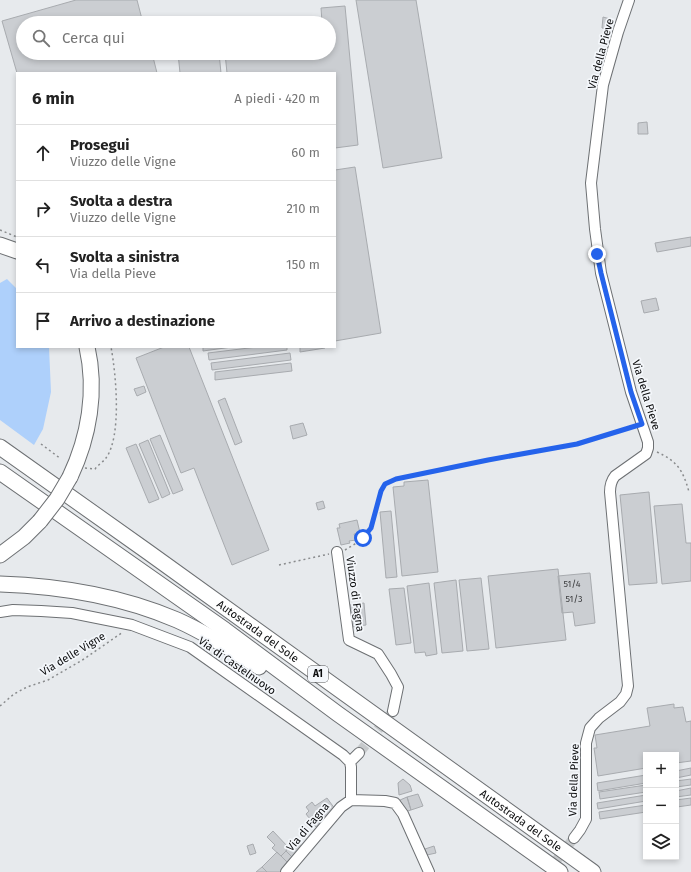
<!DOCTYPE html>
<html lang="it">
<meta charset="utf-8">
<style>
:root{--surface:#fff;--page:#f6f6f6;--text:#222;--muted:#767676;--line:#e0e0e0}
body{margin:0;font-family:"Fira Sans",sans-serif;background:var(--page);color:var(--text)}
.controls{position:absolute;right:12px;bottom:12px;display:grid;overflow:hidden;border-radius:0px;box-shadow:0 2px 6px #0003}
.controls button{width:36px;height:36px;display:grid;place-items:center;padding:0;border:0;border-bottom:1px solid var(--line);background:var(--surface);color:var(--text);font:20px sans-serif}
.stop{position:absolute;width:12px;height:12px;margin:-9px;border:3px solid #2563eb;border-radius:50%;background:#fff}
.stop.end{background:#2563eb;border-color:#fff;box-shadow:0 1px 4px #0008}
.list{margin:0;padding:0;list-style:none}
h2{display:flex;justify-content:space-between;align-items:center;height:52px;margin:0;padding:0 16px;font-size:17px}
h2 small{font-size:13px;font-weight:400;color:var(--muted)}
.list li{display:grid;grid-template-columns:26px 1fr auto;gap:12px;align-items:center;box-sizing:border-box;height:56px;padding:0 16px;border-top:1px solid var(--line)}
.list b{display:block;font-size:15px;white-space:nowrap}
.list p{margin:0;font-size:13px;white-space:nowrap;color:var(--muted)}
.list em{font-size:13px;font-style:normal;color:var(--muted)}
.icon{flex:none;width:22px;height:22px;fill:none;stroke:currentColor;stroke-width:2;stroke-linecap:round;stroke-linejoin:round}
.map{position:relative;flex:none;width:691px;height:872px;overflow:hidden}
.search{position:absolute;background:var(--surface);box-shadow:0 2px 6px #0003;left:16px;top:16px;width:320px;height:44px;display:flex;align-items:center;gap:10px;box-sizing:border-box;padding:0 14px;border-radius:22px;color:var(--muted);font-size:15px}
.panel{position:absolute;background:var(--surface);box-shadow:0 2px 6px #0003;left:16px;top:72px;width:320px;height:276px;border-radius:0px}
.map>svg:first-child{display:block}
.green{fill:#aed0fb}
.building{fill:#cbced2;stroke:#a8abaf}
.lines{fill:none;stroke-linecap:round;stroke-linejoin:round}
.minor-tunnel{stroke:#c6c9cb;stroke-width:10;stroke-dasharray:10 5;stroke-linecap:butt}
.minor-casing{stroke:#6d7073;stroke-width:12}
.highway-casing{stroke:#6d7073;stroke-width:17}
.path{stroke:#898b8d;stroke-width:1.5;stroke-dasharray:2 3;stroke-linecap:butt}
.minor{stroke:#fff;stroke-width:10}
.highway{stroke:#fff;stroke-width:15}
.highway-bridge-casing{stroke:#6d7073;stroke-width:17;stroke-linecap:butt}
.highway-bridge{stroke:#fff;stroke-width:15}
.route{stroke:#2563eb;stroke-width:5}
.labels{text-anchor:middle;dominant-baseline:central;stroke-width:3.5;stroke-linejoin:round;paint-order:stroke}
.number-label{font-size:9px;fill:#3b3c3e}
.shield{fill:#f4f7fb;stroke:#515254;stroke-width:1}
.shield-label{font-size:10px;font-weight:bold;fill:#0b0c0d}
.street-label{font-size:11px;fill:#0b0c0d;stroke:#f4f7fb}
</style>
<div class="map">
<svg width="691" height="872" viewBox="0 0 691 872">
<rect width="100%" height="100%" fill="#e7eaed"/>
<path class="green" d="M7,279L17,289V347H49L51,392L43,429L34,445L0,420V283Z"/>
<path class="building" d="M76,0H137L143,23H23V53H152L157,73H17L2,21Z
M356,0H416L442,158L383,168Z
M345,6L358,145L335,148V73H227L225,53H329V23H313L322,22L321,8Z
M603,17L610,19L607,29L602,28Z
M178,53H219L221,73H180Z
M647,122L648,134H638V123Z
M355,167L381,333L335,341V170Z
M691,237V246L657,252L655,243Z
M656,298L659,310L644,313L641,301Z
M164,347H189L269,550L232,565L194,468L181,473L136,358Z
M203,347H232L203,351Z
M257,347H287V350L209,360L208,353Z
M300,347H325V348L300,352Z
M290,353L291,360L212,370L211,363Z
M291,363L292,371L215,380V372Z
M144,386L146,392L137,396L134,389Z
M225,398L242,442L235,445L218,401Z
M303,423L307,435L293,439L290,426Z
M160,435L183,490L173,494L150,439Z
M148,440L170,494L162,498L139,444Z
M136,444L159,499L149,503L126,448Z
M428,480L438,572L402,576L393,487L404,486V482Z
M649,492L657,583L629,585L620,495Z
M323,501L325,508L318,510L316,503Z
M682,504L686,543H691V581L662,584L654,506Z
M391,511L397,577L386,578L380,512Z
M357,520L360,533L354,534L356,540L349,541L350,543L341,545L337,528H340L339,524Z
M558,569L566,640L496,648L488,576Z
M590,573L595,623L575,626L573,612L562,613L558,576Z
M481,578L489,649L467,651L459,580Z
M456,580L463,651L442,653L434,583Z
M429,583L437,654L426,656L425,652L415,653L407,586Z
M404,588L411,643L396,645L389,589Z
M364,603L366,625L352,627L350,605Z
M674,704V708L683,707L686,722L691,721V761L676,763V755H646V768L598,776L594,748H597L595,735L650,726L647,708Z
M691,768V775L676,778V771Z
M646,775V783L598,791L597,783Z
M403,779L410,785L412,791L399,795L398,783Z
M691,779V785L676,787V781Z
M646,785V792L600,799L599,792Z
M691,788V795L676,797V791Z
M418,794L423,806L411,810L407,797Z
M646,795V801L598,809L597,803Z
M407,797L411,810L404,812L400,800Z
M327,798L335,809L327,820L316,827L306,814L309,811L306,807L312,802L315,806Z
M691,798V805L677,807L676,800Z
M646,805V812L600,819L599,812Z
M273,831L288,847L286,851L281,856L272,848L275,845L267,837Z
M294,840L303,847L293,858L286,851L288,847Z
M253,844L256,853L250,855L247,846Z
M434,846L436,853L427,855L425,849Z
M286,851L293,858L289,864L281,856Z
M277,852L289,864L282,872H267L262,867Z
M262,867L267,872H256Z"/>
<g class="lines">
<path class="minor-tunnel" d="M359,753L393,711
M547,872L574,838"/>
<g class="minor-casing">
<path id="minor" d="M337,552L349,640L378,654L391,674L398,687L393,711
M0,612L13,610L41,611L72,613L132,625L190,647L343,755L350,762L351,767V800
M350,762L359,753
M574,838L580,830L586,819V743L590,728L599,718L620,702L626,694L628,686L610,492C610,485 611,481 615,476L646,454L648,448V442L631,392L601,273L595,229L591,183L603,85L618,32L629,0
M286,872L341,807L351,800L385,801L395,803L403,814L429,872"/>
</g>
<g class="highway-casing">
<g id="highway">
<path d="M0,245L17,251"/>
<path id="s1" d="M0,447L148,552L593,872"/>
<path d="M0,472L225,630L338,714L560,872"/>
<path d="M70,477C89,437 97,391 87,347"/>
<path d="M0,555L24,537L40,521"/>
<path d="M0,584C61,586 121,596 177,620C206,633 233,650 259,667"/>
</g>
</g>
<path class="path" d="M0,230L17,237
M41,444L61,459
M657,452C677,461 683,470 689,492
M85,468L95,469C98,465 103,462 106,458C122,436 116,374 111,347
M345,550L363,539L371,528L381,491L385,484L396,479L488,460L577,444L634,426
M279,565L329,554
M0,706L14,694L27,687L48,680L84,659L123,632"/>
<use href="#minor" class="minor"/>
<use href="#highway" class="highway"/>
<g class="highway-bridge-casing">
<path id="highway-bridge" d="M40,521L57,499L70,477"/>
</g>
<use href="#highway-bridge" class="highway-bridge"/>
</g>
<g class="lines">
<path class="route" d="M363,538L371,528L381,491L385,484L396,479L488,460L577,444L642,424L631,392L601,273L597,254"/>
</g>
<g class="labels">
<g class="number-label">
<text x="572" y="584">51/4</text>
<text x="574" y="599">51/3</text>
</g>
<rect class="shield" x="308" y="666" width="20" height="16" rx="3"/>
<g class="shield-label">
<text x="318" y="674">A1</text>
</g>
<g class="street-label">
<text transform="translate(601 54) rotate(-75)">Via della Pieve</text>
<text transform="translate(646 395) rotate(73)">Via della Pieve</text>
<text transform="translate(355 594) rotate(82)">Viuzzo di Fagna</text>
<text stroke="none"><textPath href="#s1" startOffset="317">Autostrada del Sole</textPath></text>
<text transform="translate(73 654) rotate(-31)">Via delle Vigne</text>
<text transform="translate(237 666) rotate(35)">Via di Castelnuovo</text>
<text transform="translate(574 780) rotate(-88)">Via della Pieve</text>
<text stroke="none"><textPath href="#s1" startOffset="641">Autostrada del Sole</textPath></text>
<text transform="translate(308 827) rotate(-50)">Via di Fagna</text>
</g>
</g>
</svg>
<div class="controls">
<button>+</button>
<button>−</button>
<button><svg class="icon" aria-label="layers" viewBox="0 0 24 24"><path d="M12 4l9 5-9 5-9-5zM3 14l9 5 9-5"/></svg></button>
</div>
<div class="stop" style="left:363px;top:538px"></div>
<div class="stop end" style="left:597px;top:254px"></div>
<div class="search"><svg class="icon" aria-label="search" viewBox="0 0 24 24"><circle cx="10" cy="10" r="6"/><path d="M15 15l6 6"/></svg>Cerca qui</div>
<section class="panel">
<h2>6 min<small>A piedi · 420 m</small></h2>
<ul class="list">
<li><svg class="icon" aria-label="ahead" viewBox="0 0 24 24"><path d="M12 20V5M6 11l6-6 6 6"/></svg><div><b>Prosegui</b><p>Viuzzo delle Vigne</p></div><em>60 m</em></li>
<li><svg class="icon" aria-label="right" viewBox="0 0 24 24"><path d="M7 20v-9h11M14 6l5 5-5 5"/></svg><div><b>Svolta a destra</b><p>Viuzzo delle Vigne</p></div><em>210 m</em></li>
<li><svg class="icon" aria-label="left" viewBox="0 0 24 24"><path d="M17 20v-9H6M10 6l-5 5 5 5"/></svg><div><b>Svolta a sinistra</b><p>Via della Pieve</p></div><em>150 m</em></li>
<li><svg class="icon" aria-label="arrive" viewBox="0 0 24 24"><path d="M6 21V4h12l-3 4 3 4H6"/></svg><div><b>Arrivo a destinazione</b></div></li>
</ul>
</section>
</div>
